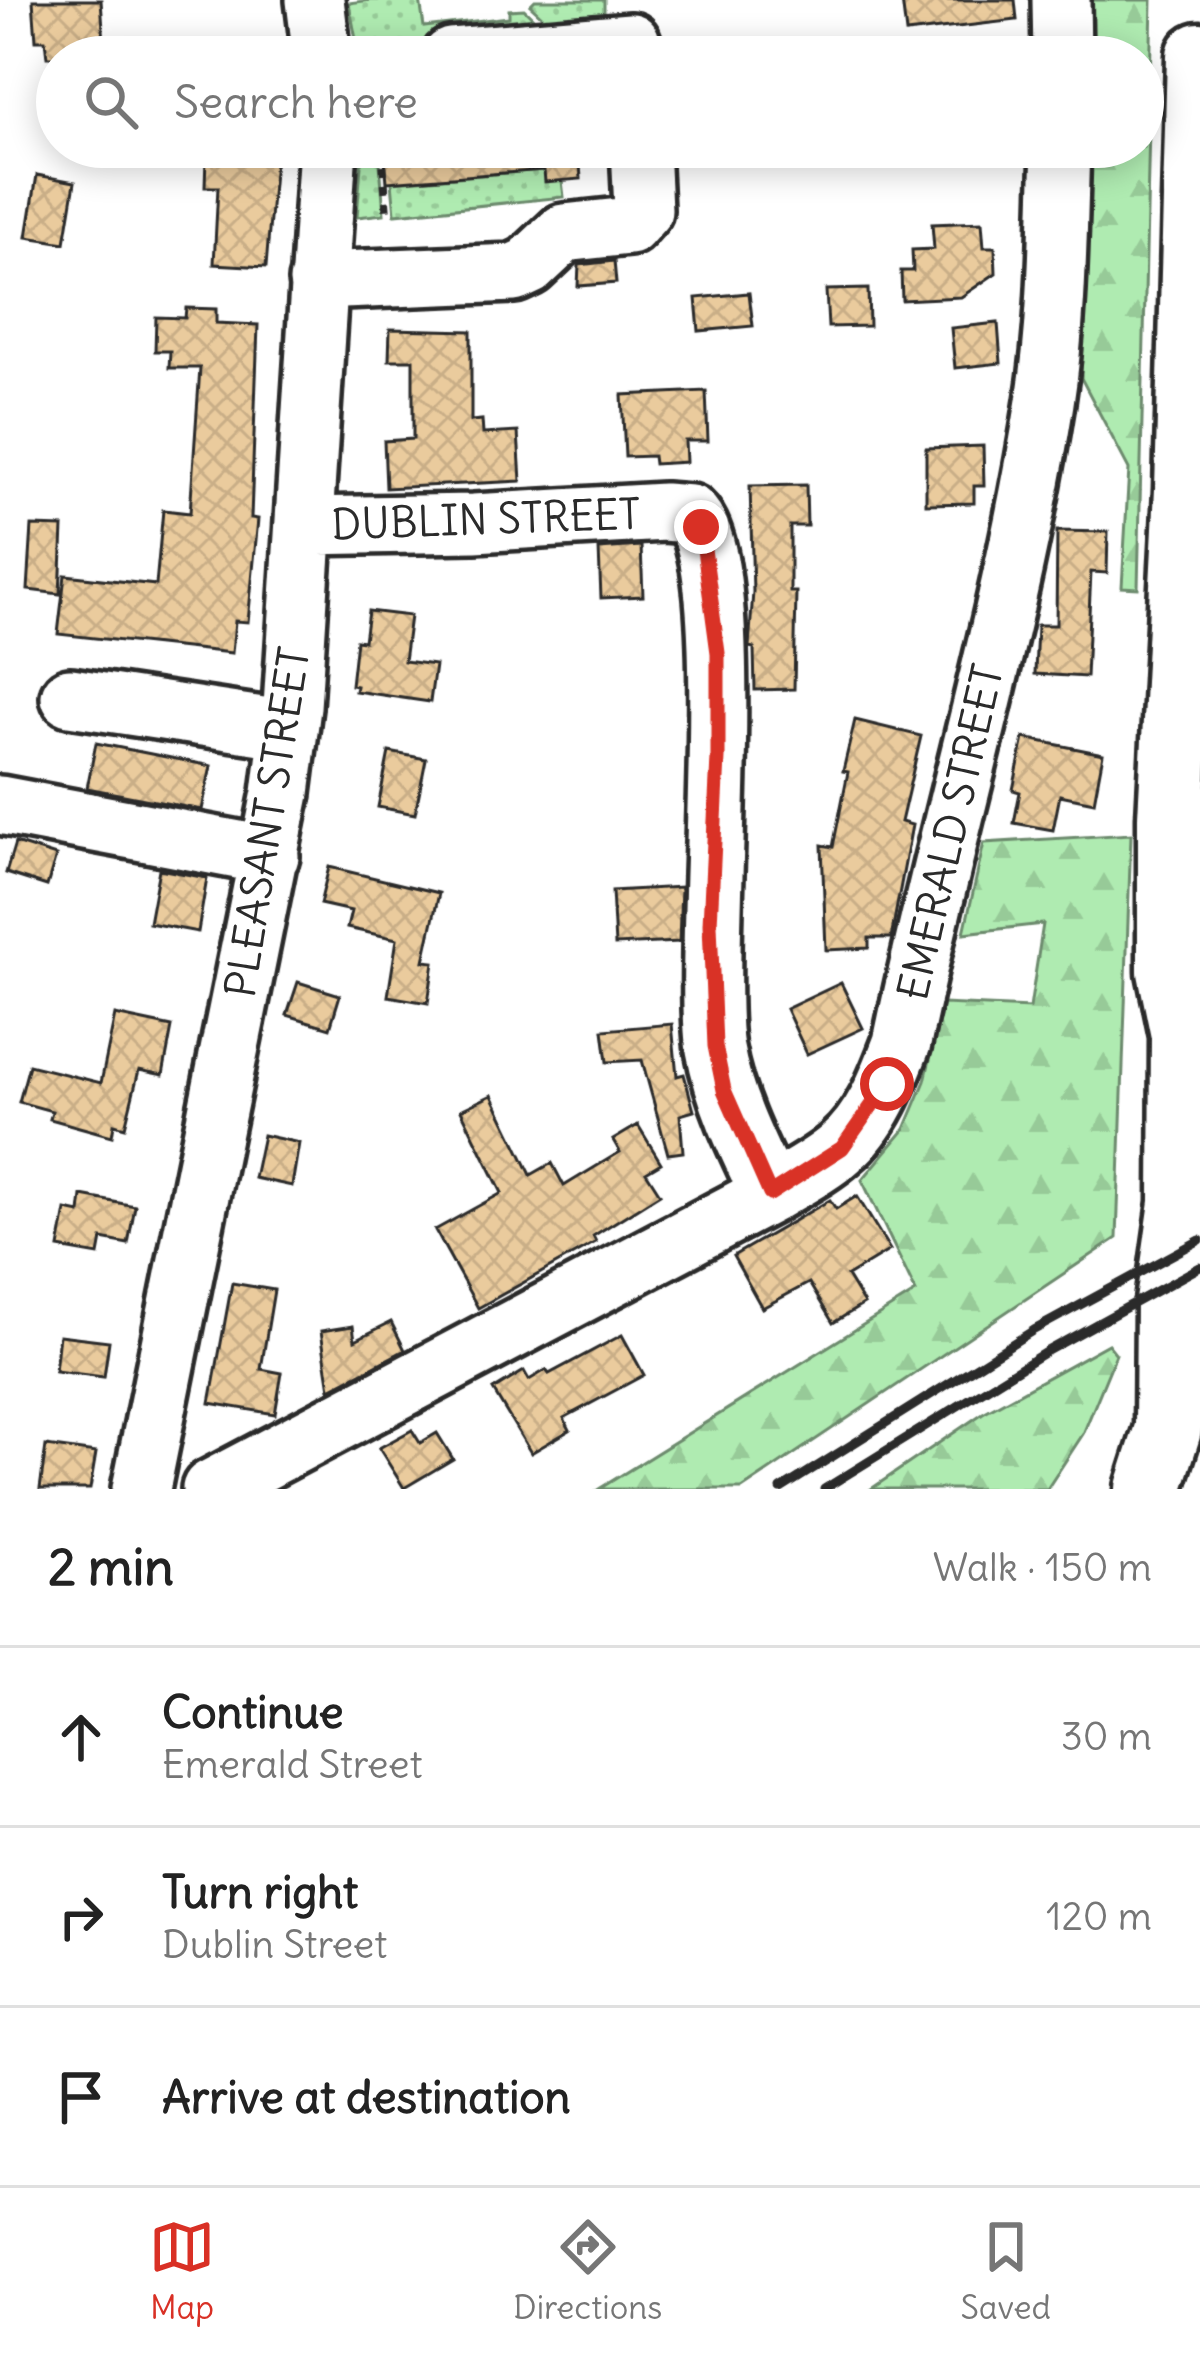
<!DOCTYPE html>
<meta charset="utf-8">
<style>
:root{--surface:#fff;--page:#f2f2f2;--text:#222;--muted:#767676;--line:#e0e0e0;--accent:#d93025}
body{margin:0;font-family:Delius,sans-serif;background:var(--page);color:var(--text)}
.stop{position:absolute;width:36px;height:36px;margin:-27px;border:9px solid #d93025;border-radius:50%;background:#fff}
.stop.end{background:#d93025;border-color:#fff;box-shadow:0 3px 12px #0008}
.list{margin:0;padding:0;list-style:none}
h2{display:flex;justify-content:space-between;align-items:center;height:156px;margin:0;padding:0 48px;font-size:51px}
h2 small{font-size:39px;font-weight:400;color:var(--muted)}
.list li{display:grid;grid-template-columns:78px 1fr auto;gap:36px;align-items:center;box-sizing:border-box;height:180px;padding:0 48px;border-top:3px solid var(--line)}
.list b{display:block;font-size:45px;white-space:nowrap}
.list p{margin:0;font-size:39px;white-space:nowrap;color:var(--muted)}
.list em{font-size:39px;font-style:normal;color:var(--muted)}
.icon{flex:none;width:66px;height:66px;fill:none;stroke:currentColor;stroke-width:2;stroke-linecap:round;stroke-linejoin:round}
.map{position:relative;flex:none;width:1200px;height:1489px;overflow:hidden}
.search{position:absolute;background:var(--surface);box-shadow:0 6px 30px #0003;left:36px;right:36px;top:36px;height:132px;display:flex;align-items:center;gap:30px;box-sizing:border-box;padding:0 42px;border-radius:66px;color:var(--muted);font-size:45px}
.sheet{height:696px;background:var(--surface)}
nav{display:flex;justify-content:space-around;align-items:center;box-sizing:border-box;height:168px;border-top:3px solid var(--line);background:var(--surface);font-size:33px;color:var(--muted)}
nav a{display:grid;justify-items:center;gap:6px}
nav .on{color:var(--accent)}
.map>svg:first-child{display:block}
.grass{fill:url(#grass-dots);stroke:#6d8b6e;stroke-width:3}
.forest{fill:url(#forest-firs);stroke:#6d8b6e;stroke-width:3}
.building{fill:url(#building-cross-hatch);stroke:#2b2b2b;stroke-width:3}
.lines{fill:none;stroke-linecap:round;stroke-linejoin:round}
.minor-casing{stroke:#2b2b2b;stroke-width:66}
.major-casing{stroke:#2b2b2b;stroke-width:75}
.path{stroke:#2b2b2b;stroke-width:8;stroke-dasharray:9 9;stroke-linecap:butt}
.minor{stroke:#fff;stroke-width:57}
.major{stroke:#fff;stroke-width:66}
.rail{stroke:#2b2b2b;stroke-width:9}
.route{stroke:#d93025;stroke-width:15}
.labels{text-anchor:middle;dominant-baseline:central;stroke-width:9;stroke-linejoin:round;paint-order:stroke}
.street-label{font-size:42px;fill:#2b2b2b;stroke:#fff}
</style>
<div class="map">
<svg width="1200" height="1489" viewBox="0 0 1200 1489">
<defs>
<pattern id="grass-dots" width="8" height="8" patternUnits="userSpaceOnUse" patternTransform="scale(3)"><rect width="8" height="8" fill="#afebb1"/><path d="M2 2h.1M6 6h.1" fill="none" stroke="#97ca98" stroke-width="1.8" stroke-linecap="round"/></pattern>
<pattern id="forest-firs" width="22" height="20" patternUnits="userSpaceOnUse" patternTransform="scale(3)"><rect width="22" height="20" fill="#afebb1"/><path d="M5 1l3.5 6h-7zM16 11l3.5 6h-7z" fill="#97ca98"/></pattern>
<pattern id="building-cross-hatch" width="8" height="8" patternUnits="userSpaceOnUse" patternTransform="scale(3)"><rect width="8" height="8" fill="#eacb9d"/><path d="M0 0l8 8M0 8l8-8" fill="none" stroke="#c9ae87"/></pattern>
</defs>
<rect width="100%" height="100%" fill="#fff"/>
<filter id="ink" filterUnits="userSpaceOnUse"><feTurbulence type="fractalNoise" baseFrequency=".00833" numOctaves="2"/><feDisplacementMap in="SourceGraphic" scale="24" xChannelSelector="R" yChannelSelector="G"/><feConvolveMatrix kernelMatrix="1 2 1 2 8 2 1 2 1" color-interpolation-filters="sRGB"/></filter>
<g filter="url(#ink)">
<path class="grass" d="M371,0H420L424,27L509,17V10L524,9L549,33L358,50L349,3Z
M535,0H604V21L557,30L530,5Z
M379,151L384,214L357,217L362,153Z
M544,170L562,181L564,197L395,214L392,182Z"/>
<path class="forest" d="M1089,0H1152L1138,588L1122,587L1129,469L1081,378L1090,147H1143V57H1090Z
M1131,834L1117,1238L742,1489H599L916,1292L862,1180L905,1129L925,1081L943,1004L1030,1008L1043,924L964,933L984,843Z
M1108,1344L1116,1354L1083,1434L1047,1489H871L983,1413Z"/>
<path class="building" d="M33,0H101L105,57H47L45,40H36Z
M902,0H1015L1017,20L906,33Z
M384,147H579L581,179L545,182L544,170L387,182Z
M206,157L275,159L266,267L214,264L218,187H205Z
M37,175L75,182L65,243L27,237Z
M982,222L984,247H995L996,273L961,297L902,300L901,271H913L912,250L934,249L932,224Z
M614,261L616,283L578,286L579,265Z
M868,289L869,326L828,327L826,290Z
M749,293L753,326L699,331L696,298Z
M186,308L216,309V323L258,325L251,518L258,519L248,622L235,621L232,653L58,634L65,575L156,585L163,510L190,513L200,368H169L170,351H155L156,317L185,318Z
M998,323L1001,363L955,368L951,328Z
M390,329L471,331V421L482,420L483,434L518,432L521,481L386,488L384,441L413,439V360H389Z
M706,391L708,441H685L686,462L654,464L653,456L625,457L622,395Z
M983,446L984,486H974V503L926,504V448Z
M806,485L807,526H790V592H796L794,689L755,690L754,648L749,647L753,592L750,486Z
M32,526L63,527L60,594L28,590Z
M1057,531L1108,532L1107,573L1091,572L1086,677L1035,674L1037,625H1056Z
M641,546L643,596L601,598L599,549Z
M368,611L410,616L404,661L435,665L430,702L355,691L356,686L351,685L356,640L364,641Z
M855,720L921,736L901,822L912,825L891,938H869V948L826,950L822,845L833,847L848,772L843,771Z
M1024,738L1103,754L1094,802L1060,795L1053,830L1014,823L1020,792L1013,790Z
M96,743L211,766L202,810L87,788Z
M389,752L426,759L415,814L378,807Z
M15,843L56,856L47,886L6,873Z
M329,867L439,893L424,961L434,962L428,1003L388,996L397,939L347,928L351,911L320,904Z
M159,869L207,878L198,932L149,923Z
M681,887L679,942L615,945L612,891Z
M298,982L340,995L330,1028L287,1015Z
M841,983L863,1028L807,1054L786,1009Z
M115,1015L172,1027L163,1075L139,1070L125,1127L114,1124L112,1136L50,1119L52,1111L19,1102L29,1065L101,1083Z
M672,1024L677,1076L684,1074L694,1111L680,1115L683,1152L668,1154L642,1060L607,1062L603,1030Z
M492,1095L531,1175L552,1163L564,1186L620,1152L613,1140L638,1125L661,1163L646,1172L660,1194L593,1236L596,1242L478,1308L435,1230L502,1193L461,1110Z
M263,1135L299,1143L292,1186L254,1178Z
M82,1196L135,1206L128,1244L102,1239L99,1255L59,1248L66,1210L80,1213Z
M857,1196L890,1250L847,1276L864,1304L833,1323L809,1283L762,1308L733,1256L830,1200L836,1209Z
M232,1283L274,1290L261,1369L282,1373L275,1414L210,1403Z
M391,1322L405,1350L330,1389L321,1331L353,1326L355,1340Z
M59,1335L109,1341L104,1377L55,1371Z
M622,1335L644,1375L564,1418L570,1430L531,1453L493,1390L524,1371L529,1380L546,1370L549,1374Z
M412,1430L420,1443L437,1433L453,1459L404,1488L379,1448Z
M46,1446L96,1453L90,1489H40Z"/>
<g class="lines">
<g class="minor-casing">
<path id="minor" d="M315,0L322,57
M1061,0L1062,57
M451,57L631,42
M318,281L514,273L529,266L564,233L629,226L643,210L640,147
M304,526L474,523L664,512L690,514C744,562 700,955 715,1049C724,1100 748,1148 770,1194
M70,697L289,730
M0,805L270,856
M141,1489L281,793L292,707L328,147
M211,1489L770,1194C793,1180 821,1166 841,1148C872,1122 888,1080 902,1043C946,829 1011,618 1045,402C1058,318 1058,232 1061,147"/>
</g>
<g class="major-casing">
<path id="major" d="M1149,1489L1168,1429L1169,1302L1183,1203L1184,1035L1171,971V818L1188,490L1200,56"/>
</g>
<path class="path" d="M382,147L387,214"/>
<use href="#minor" class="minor"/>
<use href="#major" class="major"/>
<path class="rail" d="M781,1489L1034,1330L1200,1240
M824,1489L1047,1351L1200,1267"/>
</g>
</g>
<g class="lines" filter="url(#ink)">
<path class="route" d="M701,527L718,653V758L710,924L715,1046L724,1090L770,1194L842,1148L887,1084"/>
</g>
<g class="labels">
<g class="street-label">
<text transform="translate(486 519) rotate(-2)">DUBLIN STREET</text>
<text transform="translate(267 822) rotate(-81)">PLEASANT STREET</text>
<text transform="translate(950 832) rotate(-77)">EMERALD STREET</text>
</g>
</g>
</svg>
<div class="stop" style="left:887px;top:1084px"></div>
<div class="stop end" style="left:701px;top:527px"></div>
<div class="search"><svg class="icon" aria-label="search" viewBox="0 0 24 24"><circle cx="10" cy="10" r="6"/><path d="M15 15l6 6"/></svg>Search here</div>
</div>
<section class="sheet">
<h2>2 min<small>Walk · 150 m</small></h2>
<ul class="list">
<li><svg class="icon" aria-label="ahead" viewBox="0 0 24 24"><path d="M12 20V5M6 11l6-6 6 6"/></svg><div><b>Continue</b><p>Emerald Street</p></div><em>30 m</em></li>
<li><svg class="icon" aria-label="right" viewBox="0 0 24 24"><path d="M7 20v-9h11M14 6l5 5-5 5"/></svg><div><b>Turn right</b><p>Dublin Street</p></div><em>120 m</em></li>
<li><svg class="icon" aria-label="arrive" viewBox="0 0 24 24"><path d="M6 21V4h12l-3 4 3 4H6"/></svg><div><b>Arrive at destination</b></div></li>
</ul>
</section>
<nav>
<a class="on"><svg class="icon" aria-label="map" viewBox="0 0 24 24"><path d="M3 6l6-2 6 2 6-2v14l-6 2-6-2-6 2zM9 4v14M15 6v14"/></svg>Map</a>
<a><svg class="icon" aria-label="directions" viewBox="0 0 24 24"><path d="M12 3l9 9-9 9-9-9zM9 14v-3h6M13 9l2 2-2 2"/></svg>Directions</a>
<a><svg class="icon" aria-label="saved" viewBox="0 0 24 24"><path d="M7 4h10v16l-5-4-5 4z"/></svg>Saved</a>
</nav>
